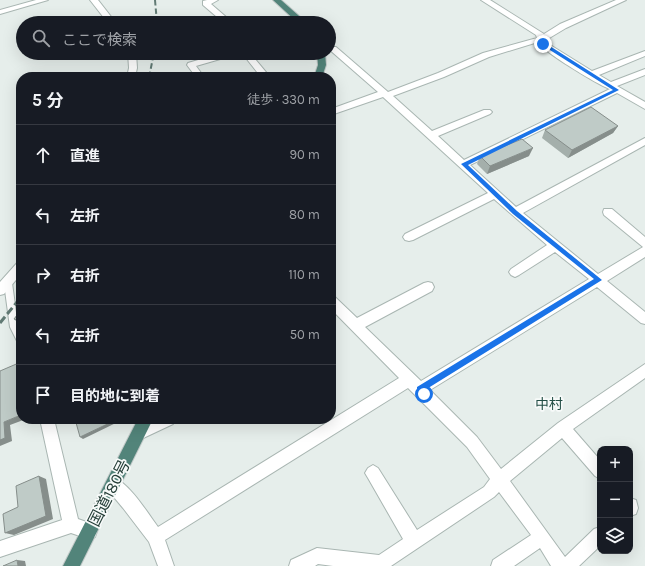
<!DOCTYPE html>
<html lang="ja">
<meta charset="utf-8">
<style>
:root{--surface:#171b24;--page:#242831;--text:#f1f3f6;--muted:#9ea1a6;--line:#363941}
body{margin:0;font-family:Karla,"Noto Sans JP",sans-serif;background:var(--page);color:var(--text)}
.controls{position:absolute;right:12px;bottom:12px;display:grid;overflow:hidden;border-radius:8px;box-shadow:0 4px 16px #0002}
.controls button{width:36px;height:36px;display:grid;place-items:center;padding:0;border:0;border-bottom:1px solid var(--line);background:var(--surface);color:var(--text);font:20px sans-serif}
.stop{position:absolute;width:12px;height:12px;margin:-9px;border:3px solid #1a73e8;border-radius:50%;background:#fff}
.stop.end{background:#1a73e8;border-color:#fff;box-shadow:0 1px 4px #0008}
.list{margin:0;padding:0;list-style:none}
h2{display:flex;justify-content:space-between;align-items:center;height:52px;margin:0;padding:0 16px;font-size:17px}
h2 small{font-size:13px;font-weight:400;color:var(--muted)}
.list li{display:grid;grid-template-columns:26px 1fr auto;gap:12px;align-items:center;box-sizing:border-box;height:60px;padding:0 16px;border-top:1px solid var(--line)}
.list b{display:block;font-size:15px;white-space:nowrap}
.list em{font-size:13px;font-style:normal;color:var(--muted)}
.icon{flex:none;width:22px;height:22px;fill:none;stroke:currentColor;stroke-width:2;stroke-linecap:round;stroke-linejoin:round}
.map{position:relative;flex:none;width:645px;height:566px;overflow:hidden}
.search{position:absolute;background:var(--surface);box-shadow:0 4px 16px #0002;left:16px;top:16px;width:320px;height:44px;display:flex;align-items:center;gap:10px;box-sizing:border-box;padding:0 14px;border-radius:22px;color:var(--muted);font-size:15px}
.panel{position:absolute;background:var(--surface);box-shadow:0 4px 16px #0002;left:16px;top:72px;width:320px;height:352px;border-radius:16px}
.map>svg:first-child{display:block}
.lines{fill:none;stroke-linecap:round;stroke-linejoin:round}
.service-casing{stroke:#a9b6b2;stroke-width:2}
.minor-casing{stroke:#a9b6b2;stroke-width:2}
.trunk-casing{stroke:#c2c9c8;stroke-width:2}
.service{fill:#fff;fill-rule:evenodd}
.minor{fill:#fff;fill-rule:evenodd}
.trunk{fill:#52847a;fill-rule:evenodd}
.rail-far1{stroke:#617a74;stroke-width:2;stroke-dasharray:5.5 3;stroke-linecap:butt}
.rail{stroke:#617a74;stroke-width:3;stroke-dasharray:8 3.5;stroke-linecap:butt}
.wall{fill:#a4afab}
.shaded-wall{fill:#868e8b}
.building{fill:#bfcbc7;stroke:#868e8b}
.route{fill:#1a73e8}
.labels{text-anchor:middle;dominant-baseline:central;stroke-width:3.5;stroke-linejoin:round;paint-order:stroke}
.neighbourhood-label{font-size:14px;fill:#244f46;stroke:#f7faf9}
.near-street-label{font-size:16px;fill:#263f39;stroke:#f7faf9}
</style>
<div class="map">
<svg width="645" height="566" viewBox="0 0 645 566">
<rect width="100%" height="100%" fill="#e6eeeb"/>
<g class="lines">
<g class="service-casing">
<path id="service" d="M8,280L10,281L12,283L18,327L21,333V344L18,343L10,327L4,283L6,281Z"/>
</g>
<g class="minor-casing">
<path id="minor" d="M36,0H48L0,14V10Z
M90,0H98L116,23H108Z
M207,0H218L211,4L233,23H224L203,5V1Z
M481,0H490L544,34L560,24L616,0H626L566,28L546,40L547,43L592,71L645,51V56L599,75L611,82L645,69V75L617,86L645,102V109L617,93L470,165L516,207L645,138V145L523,213L598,274L643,247L604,215L603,212L604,209H612L645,237V257L607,281L645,312V324L641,323L597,287L430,390L477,437L501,469L558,423L645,364V378L573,429L600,460V479L595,476L562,438L510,481L565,557L594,529L600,527V546L579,566H551L540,548L514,566H491L493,560L531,535L499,492L494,497L391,566H333L318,564L315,566H289L291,560L317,548L379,555L403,539L368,478L365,473L368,468L373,465L378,468L417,530L484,487L490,479L467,447L408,388L165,540L174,566H158L149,542L123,508L108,490L105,485L108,480L113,477C130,484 147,512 158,527L399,378L331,309V296L335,297L357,318L424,283L428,282L432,283L434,287L432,291L365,327L421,381L589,279L555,252L519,275L515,277L511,275L509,272L511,269L547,245L494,199L413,240L409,241L405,240L403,237L405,234L488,193L383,97L331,115V109L378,92L331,51H329V47H336L388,92L438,73L483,53L537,38L536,35ZM538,42C542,51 600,86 610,89L464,160L438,136L490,114L492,112L490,110H484L432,131L393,96L444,77L489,57Z
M128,53H136L137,68L135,77H127L129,68Z
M222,53H235L234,55L196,66L204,77H196L187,65L188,63Z
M242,53H250L270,77H261Z
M21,261V274L4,294L0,295V282L17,263Z
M40,419H54L78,519L95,525L97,531L95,537L89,539L71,533L0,557V541L62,520Z
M153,419H175L173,424L139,440L134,438L132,433L134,428Z
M630,498L636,500L638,508L636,514L630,516Z"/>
</g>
<g class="trunk-casing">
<path id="trunk" d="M273,0H281L307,23H298Z
M317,53H325L326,65L322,77H314L318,65Z
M138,419H153L80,566H63Z"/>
</g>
<use href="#service" class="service"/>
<use href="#minor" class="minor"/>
<use href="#trunk" class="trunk"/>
<path class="rail-far1" d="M155,0L157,23
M149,77L154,53"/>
<path class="rail" d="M0,323L21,297"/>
</g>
<path class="wall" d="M618,126L613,133L568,158L542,138L545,130Z
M480,156H529L487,174L477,164Z
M21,310V326L14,319Z"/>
<path class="shaded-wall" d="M618,126L613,133L568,158L572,150Z
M533,148L529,156L487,174L490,166Z
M21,415V419H26L10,425L12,441L0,446V440L4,422Z
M118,419H122V420L83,439L80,437Z
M39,476L46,479L53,519L14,535L5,533Z
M17,560L25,561L26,566H18Z"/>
<path class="building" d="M591,107L618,126L572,150L545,130Z
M522,139L533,148L490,166L480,156Z
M21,310V321L14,319Z
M21,362V415L4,422L5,438L0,440V371Z
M75,419H118L80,437Z
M39,476L46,516L5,533L3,514L18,507L16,486Z
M17,560L18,566H3Z"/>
<path class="route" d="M542,43H545L619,90L468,165L517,211L602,280L425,390L428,394L424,398L417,392V387L594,279L513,214L461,164L613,90L542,45Z"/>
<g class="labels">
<g class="neighbourhood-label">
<text x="549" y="404">中村</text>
</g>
<g class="near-street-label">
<text transform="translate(109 493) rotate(-63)">国道180号</text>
</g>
</g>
</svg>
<div class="controls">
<button>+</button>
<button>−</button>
<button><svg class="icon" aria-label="layers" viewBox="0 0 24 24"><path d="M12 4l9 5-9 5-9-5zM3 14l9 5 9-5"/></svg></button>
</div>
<div class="stop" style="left:424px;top:394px"></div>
<div class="stop end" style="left:543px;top:44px"></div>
<div class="search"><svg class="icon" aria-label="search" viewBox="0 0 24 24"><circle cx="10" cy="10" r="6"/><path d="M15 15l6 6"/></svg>ここで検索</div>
<section class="panel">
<h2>5 分<small>徒歩 · 330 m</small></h2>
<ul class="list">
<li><svg class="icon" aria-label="ahead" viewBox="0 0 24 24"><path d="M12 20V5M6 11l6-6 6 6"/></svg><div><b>直進</b></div><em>90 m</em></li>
<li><svg class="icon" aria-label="left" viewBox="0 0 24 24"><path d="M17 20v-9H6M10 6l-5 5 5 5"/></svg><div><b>左折</b></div><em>80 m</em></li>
<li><svg class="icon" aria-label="right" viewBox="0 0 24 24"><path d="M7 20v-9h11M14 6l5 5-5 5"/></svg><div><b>右折</b></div><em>110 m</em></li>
<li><svg class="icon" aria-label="left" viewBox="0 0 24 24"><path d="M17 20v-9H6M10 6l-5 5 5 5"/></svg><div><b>左折</b></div><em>50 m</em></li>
<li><svg class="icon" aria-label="arrive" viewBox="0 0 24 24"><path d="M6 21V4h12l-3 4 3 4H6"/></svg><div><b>目的地に到着</b></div></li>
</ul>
</section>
</div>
